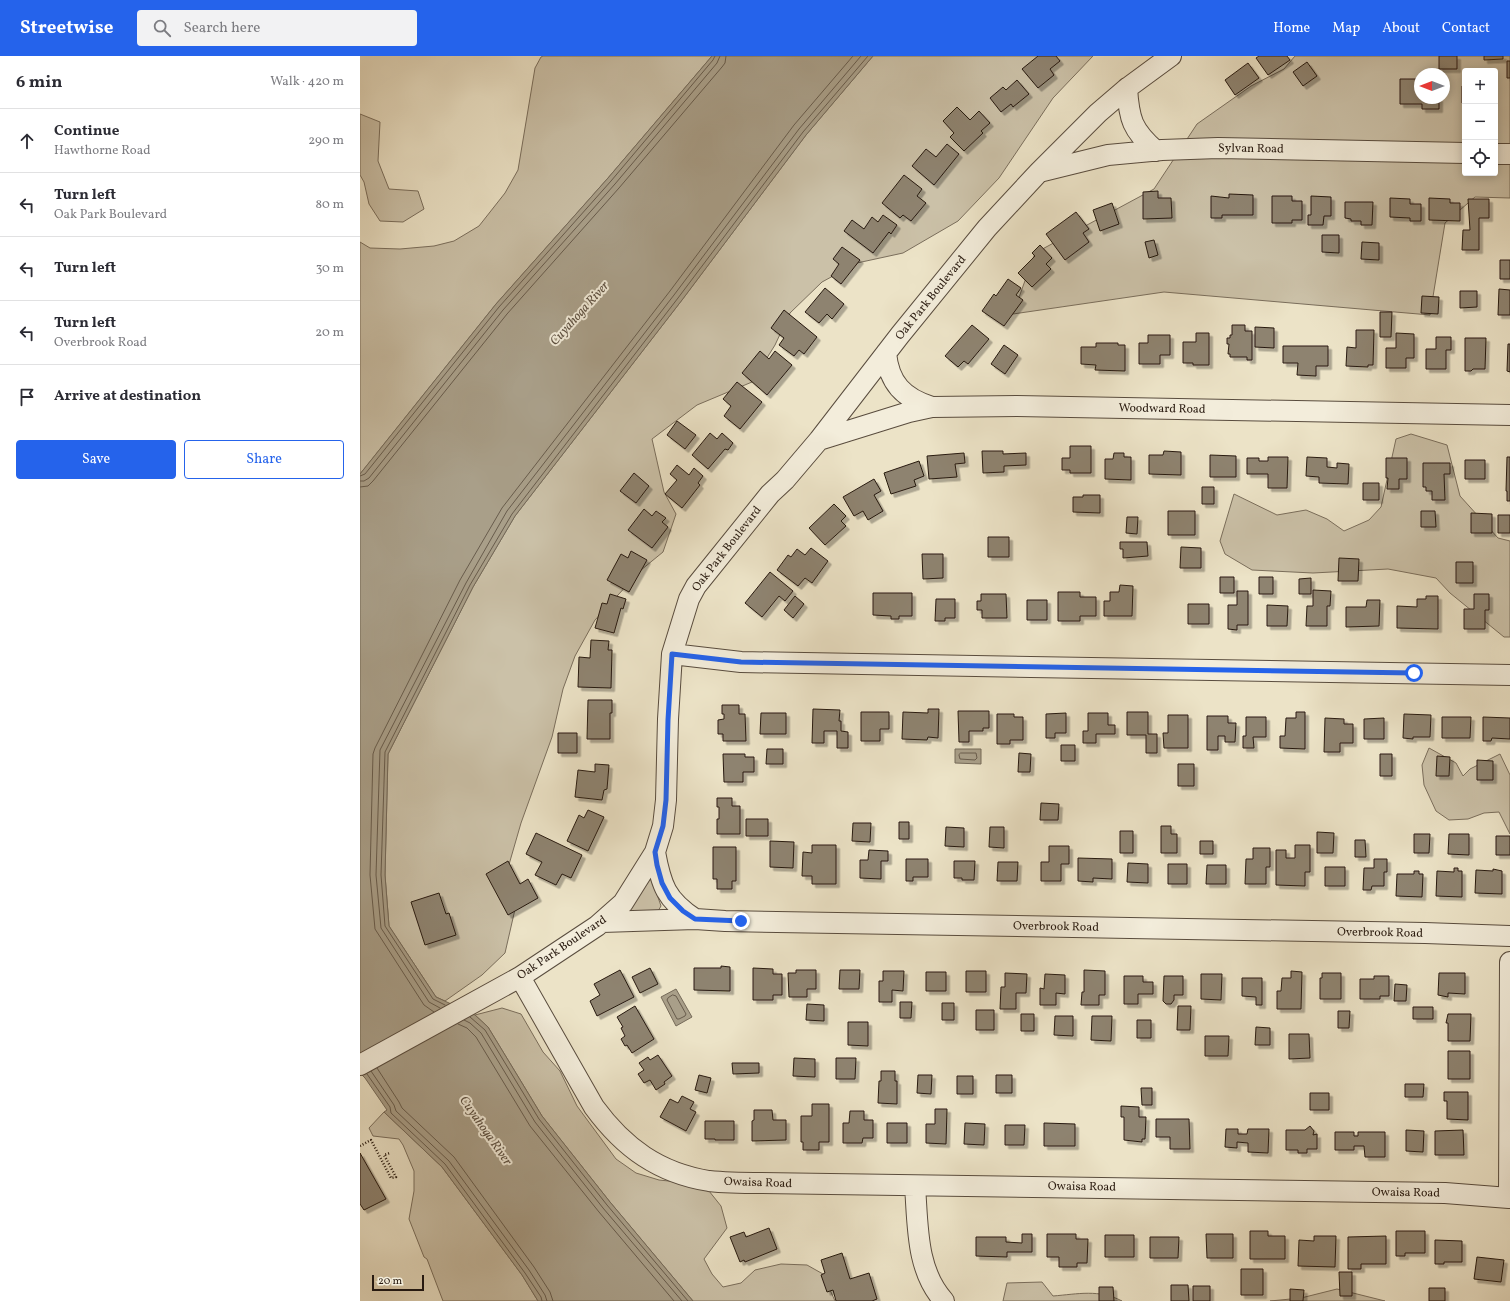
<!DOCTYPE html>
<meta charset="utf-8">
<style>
:root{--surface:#fff;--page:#f2f2f3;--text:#2b2b33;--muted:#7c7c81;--line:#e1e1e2;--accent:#2563eb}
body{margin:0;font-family:Vollkorn,serif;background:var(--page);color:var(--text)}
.controls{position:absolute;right:12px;top:12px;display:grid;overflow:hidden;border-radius:4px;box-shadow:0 2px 10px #0003}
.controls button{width:36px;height:36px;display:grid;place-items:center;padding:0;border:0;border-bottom:1px solid var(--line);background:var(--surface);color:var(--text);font:20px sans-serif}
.compass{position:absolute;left:1054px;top:12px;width:36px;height:36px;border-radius:50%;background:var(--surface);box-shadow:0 2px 10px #0003;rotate:270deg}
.scale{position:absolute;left:12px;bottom:10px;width:52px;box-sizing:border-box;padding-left:4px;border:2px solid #281a10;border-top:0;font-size:11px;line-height:14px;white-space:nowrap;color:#281a10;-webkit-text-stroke:3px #f3eddb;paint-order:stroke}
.stop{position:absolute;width:12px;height:12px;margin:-9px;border:3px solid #2563eb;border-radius:50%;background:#fff}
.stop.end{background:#2563eb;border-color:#fff;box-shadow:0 1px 4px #0008}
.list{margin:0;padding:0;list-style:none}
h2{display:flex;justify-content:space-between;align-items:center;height:52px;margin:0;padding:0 16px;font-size:17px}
h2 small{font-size:13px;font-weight:400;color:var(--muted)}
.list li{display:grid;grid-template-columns:26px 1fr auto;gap:12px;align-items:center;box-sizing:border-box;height:64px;padding:0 16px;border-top:1px solid var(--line)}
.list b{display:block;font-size:15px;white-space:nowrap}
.list p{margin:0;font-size:13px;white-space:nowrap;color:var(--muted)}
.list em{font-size:13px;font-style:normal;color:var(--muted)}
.actions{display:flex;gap:8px;padding:12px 16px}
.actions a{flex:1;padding:9px 0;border:1px solid var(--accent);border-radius:4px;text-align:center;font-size:14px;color:var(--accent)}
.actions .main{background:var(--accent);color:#fff}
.icon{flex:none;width:22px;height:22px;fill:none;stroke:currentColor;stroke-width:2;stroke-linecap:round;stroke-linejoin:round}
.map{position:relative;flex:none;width:1150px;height:1245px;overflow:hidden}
header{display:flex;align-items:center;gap:24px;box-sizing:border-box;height:56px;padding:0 20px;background:var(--accent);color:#fff}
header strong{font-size:19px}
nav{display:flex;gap:22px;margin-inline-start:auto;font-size:14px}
.search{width:280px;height:36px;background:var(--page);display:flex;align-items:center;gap:10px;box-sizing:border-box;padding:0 14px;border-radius:4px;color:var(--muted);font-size:15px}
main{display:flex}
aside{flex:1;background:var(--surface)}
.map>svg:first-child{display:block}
.green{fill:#cbc1a8;stroke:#7a6e5c;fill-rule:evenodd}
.water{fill:#a99f89;stroke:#756a59}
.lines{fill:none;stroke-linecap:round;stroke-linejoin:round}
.shore{stroke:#685c4c;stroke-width:1}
.building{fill:#8e836f;stroke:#281a10;filter:url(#shadow)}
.minor-casing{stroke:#594c3e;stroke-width:22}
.path{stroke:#281a10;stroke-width:2.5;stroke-dasharray:1 2;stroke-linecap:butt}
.minor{stroke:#f3eddb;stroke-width:20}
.route{stroke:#2563eb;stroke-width:5}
.labels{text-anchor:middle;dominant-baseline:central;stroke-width:4;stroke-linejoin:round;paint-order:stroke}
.street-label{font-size:12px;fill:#281a10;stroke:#f3eddb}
.water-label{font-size:13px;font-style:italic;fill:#5c4f40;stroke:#f3eddb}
</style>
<header>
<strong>Streetwise</strong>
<div class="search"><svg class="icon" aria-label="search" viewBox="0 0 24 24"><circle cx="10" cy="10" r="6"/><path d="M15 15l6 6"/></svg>Search here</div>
<nav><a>Home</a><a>Map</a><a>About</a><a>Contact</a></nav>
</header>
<main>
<aside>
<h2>6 min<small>Walk · 420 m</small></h2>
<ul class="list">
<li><svg class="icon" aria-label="ahead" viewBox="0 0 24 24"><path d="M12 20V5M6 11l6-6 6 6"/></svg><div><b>Continue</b><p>Hawthorne Road</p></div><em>290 m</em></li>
<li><svg class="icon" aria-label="left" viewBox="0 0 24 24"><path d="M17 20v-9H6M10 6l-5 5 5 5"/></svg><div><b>Turn left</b><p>Oak Park Boulevard</p></div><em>80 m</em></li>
<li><svg class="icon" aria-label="left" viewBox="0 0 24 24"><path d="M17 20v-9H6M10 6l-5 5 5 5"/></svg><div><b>Turn left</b></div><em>30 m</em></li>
<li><svg class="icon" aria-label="left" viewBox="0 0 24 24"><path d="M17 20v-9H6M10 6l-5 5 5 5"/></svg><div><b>Turn left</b><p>Overbrook Road</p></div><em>20 m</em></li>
<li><svg class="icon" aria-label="arrive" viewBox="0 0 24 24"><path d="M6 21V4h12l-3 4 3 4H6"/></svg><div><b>Arrive at destination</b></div></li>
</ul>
<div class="actions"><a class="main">Save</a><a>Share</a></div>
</aside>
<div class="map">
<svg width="1150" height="1245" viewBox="0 0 1150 1245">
<defs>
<filter id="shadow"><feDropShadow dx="3.5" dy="3.5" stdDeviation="0" flood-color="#0004"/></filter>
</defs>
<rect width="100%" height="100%" fill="#ece3c7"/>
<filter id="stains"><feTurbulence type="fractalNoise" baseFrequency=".005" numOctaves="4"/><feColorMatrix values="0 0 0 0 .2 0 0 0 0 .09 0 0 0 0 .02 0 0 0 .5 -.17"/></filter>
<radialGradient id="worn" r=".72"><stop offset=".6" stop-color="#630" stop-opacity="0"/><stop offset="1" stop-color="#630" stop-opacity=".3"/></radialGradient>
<path class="green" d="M183,0H352L248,122L136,248L0,418V186L10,192L40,193L74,190L94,185L119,170L145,137L158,114L175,12L181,1Z
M513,0H733L693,42L639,122L598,165L543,197L497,207L462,226L430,257L415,289L392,326L337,349L292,383L304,436L316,458L303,496L281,514L235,564L215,600L203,633L192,681L161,767L148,812L156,849L145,897L122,919L85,945L76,941L29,870L25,819L28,698L113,531L155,460L322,244L446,79Z
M935,0H1150V142L1115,141L1085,167L1070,259L804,236L653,258L675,197L794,133L837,68L891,30L924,13ZM1105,15H1135V117H1105ZM1060,18H1084V42H1060Z
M0,58L20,66L18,105L29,133L58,135L64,153L43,166L20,165L9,148L4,126L0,119Z
M1051,378L1087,389L1100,440L1138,482L1150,485V581H1144L1090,537L1076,522L1028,513L953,517L892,514L865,498L860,485L874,438L917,459L946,454L967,463L984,475L1009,464L1021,451L1036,383Z
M1069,692L1096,707L1103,720L1110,713L1140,698L1150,719V778L1139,756L1124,757L1108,763L1089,764L1076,755L1064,729L1062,709Z
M291,821L301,850L298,855L271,857L269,851Z
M142,952L161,958L183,996L200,1015L217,1050L256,1103L276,1117L299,1124L328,1127L349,1135L361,1150L367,1172L344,1203L352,1218L363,1231L381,1227L395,1214L421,1208L447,1209L463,1218L475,1245H333L250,1146L182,1060L128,971L115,959Z
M24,1056L82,1111L162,1219L178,1245H83L67,1203L64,1201L49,1163L54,1135V1115L43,1089L39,1083L13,1080L9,1072Z
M682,1226L693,1240C718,1238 739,1233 762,1245H643L647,1227Z
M977,1233L1025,1245H910L941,1242Z"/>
<path class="water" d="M352,0H513L446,79L322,244L155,460L113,531L28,698L25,819L29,870L76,941L115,959L128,971L182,1060L250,1146L333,1245H178L162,1219L82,1111L24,1056L27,1054L5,1022L0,1017V418L136,248L248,122Z
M595,693H621V708L595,707Z
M316,933L332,961L316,970L301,941Z"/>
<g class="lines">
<path class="shore" d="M0,420L5,418L139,251L251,125L353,4L355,0
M0,425H4L9,422L143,254L255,128L357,7L360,0
M0,431L8,430L13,425L147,258L259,132L362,11L365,7L366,0
M601,697H616L617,702L615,704L600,703L599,699Z
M313,939L316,940L326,958L325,960L319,963H317L307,944L308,942Z
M85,949L73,943L25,870L21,819L25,696L110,529L152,458L318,242L443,76L508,0
M80,952L69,946L21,872L16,819L20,694L106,527L147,455L314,239L439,73L501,0
M74,956L64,949L15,873L10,819L13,698L15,692L100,524L142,452L310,235L434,69L493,0
M110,961L125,974L179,1063L247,1149L328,1245
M104,964L110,967L121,977L175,1066L243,1152L322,1245
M98,968L107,972L116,981L170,1070L239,1156L314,1245
M17,1012L39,1046L42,1052L94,1101L174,1211L190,1236L193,1245
M11,1015L34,1049L36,1055L89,1105L169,1214L185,1239L187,1245
M7,1018L30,1051L31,1057L85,1108L165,1217L181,1241L182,1245"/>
</g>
<path class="building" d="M678,0H696L700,5L690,13L694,19L678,32L662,13Z
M899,0H927L930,4L908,19L896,2Z
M1079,0H1097V13H1079Z
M1124,0H1143V3L1124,4Z
M1147,5H1150V22H1147Z
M947,6L957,20L943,30L933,16Z
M888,7L899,22L875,39L865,24Z
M1040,23H1060V42H1079V53H1062V48H1040Z
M657,24L669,38L653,51L651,48L641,56L630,42L643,31L646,34Z
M1102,30H1105V48L1102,47Z
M597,51L610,64L619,55L630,67L621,75L623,77L604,95L590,81L594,77L583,65Z
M587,88L599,98L574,129L552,110L566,93L576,101Z
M544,119L562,133L557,140L566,147L551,165L543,159L540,162L522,147Z
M798,135V142H811L812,162L783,163V136Z
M869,138L893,139V159H862V162H851V140L869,142Z
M912,140H932V145H942V164H932V167H912Z
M951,140L971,141V160H964L963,169H948V159H951Z
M1030,142L1050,143V148H1061V165H1050V162L1030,161Z
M1069,142L1090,143V147H1100V165L1069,164Z
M1108,143H1129V162H1119V194H1102L1103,174H1110Z
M985,146H1013L1012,169H1001V165H991V163L985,162Z
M752,147L759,168L740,175L733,154Z
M716,156L729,173L723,177L729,186L705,204L686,178Z
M523,159L537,169L531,178L529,176L513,197L484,175L492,164L504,173L512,161L518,166Z
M962,179H979V197L962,196Z
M794,184L798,199L789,202L785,186Z
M1002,186L1019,187V204L1001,203Z
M680,189L692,202L686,208L691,213L672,231L658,217L675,200L672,197Z
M482,191L500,204L481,228L471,220L479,208L473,203Z
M1140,204H1150V223H1140Z
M648,223L661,232L656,239L663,244L644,270L622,255L634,238L636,240Z
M465,232L484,248L472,263L467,258L459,267L445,256Z
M1139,233L1150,234V259H1138Z
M1100,235H1117V251L1100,252Z
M1062,240L1079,241L1078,258L1061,257Z
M424,254L457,281L444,298L439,294L434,300L419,289L424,282L411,272Z
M1020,256H1032L1031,281H1020Z
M612,269L629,283L608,308L604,305L598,311L585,300Z
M872,269H885V275H892V304H887V301H870V298H868L869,288H867V282H870V279H872Z
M895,271L914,272V292L895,291Z
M996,274H1014L1013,309H1008V311L986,310L987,291L996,292Z
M836,277H849V309H833V307H823V286H836Z
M1036,277L1054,278V302H1046V312H1026V292H1036Z
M788,279H810V299H800V308H779V287H788Z
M1076,281H1091V294H1086V313H1066V293H1076Z
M1105,282H1126L1125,313H1113L1111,315H1105Z
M736,287H758V289H765V315L735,314L736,309L721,308V291H736Z
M1148,288H1150V316L1147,315Z
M644,289L658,299L645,318L631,308Z
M923,290H968V310H956V320L937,319L938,307H923Z
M400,295L409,303L415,295L432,309L407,339L382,317Z
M377,326L402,346L380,373L364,360L371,350L363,343Z
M317,365L336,379L325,393L307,379Z
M350,377L357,383L362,377L373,387L368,394L365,393L348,413L332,399Z
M710,390H731V417H710V414H702V402H710Z
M622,395H643V398L666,397V409L644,410V416L623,417Z
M804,395L821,396V419L789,418V399H803Z
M604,397L605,407L595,408L597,421L569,423L567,400Z
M754,397H764V401H771V424L745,423V403H753Z
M850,399L876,400V421H850Z
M908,401H928L927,432H908V418H887V402H899V405H908Z
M947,401L967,402V411L977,412V407L989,408L988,428L959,427V421L946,420Z
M1147,401H1150V445H1147V435H1146Z
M1026,402H1047V423H1039V433H1027L1028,422H1026Z
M1105,404H1125V423H1105Z
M559,405L564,420L554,424L556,430L531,438L524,417Z
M1063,407H1090V418H1084L1085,444H1072V435H1066V431H1063Z
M317,409L329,419L334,412L343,420L338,427L340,429L322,452L305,438L317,424L310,418Z
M274,417L289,430L276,447L260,435Z
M514,423L521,435L514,439L523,455L508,464L503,455L494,460L483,441Z
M1003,427H1019V444H1003Z
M842,431H854V448H842Z
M723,439H740V457L713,456V441H723Z
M474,448L486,460L481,465L486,470L465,489L449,472Z
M284,453L292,460L296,455L306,462L302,466L308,471L292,492L268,474Z
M808,455H835V479H808Z
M1061,455H1075L1076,471H1061Z
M1111,457L1132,458V477H1111Z
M1138,459H1150V477H1138Z
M767,461H778L777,478L766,477Z
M628,481H649V501H628Z
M760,486H787L788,500L763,502V493H760Z
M821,491L841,492V512H820Z
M451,492L468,505L452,527L445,522L438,530L417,514L428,499L431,501L437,493L445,499Z
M271,495L287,504L269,536L247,524L261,498L268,502Z
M562,498H583V522L563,523Z
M979,502L999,503L998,525H978Z
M1096,506H1113V527H1096Z
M410,516L433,535L425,545L419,540L402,561L385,547Z
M860,521H874V537H860Z
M899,521H913V538H899Z
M951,522V538H939V523Z
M760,529L773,530L772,560H744V545H750V536H759Z
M953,534L971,535L970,550H967V570H946L947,550H953Z
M877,535H888V569H877V574L868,573V549H877Z
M698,536H720V541H736V560H720V565H698Z
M513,537H552V560H539V563H531V560L513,559Z
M250,538L266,543L263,553L261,552L254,577L235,572L242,547L247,548Z
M621,538H646L647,562H622V554H617V545H621Z
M1114,538H1129V554H1125V573H1104V553H1114Z
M435,540L444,548L433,562L424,554Z
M1066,540H1078V573L1037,572V550L1057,551V543H1066Z
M576,543H595V562H585V565H575Z
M667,544H687V564H667Z
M1007,544H1020L1019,570L986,571V551H1006Z
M828,548H849V568H828Z
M907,549L928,550L927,570H907Z
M231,584L249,585L248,594H252L251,632L218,631L219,601L230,602Z
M228,644H252V657H250V683H227Z
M362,649H379V658H385L386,685H363V678H358V664L364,663V658H362Z
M453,653L480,654L479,665H481V675L488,676V692H477V675H464V687H452Z
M568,653H579L578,682L568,681L567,684L542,683L543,656L568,657Z
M598,655H629V672H623V675H609V686H599Z
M501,656H529V673H520V685H501Z
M767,656H788V678H797V697H786V679H767Z
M936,656H945V693L920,692V680H925L926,662H936Z
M401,657H426V678H400Z
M706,657V677H695V682H686V658Z
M728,657H748V669H755V678H736V687H723V675H728Z
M637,658H654V661H663V684H650V688H637Z
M1044,658L1071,659L1070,681H1053V683L1043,682Z
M808,659H828V692H804L803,677H808Z
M847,660H868V667H876L875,686H865V680H858V694H847Z
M886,661H906V681H893L894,692H883V680H886Z
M1082,661H1111L1110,682H1082Z
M1123,661L1150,662V683L1132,682L1131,685H1123Z
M965,662L984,663V668H993V687H980V696H964Z
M1024,662V683H1004V663Z
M198,677H217V697H198Z
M701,689H715V705H701Z
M407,693H423V708H406Z
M659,697L671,698L670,716H658Z
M363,698H385V701H394V716H383V726H364Z
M1020,698H1032V720H1020Z
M1077,700L1090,701L1089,720H1076Z
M1117,704L1133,705V724H1117Z
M235,708L249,709L247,733L244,734L242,744L215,741L218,714L235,716Z
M818,708H834V730H818Z
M357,742H372V750H380V778H357V763H359V751H357Z
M681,747L699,748L698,764H680Z
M228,754L244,761L228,795L207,785L219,759L224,762Z
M386,763H408V780H386Z
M539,766H549V783H539Z
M493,767H511L510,786L492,785Z
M801,770H811V778H817V797H801Z
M586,771L604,772V791L585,790Z
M630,771H644V792L629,791Z
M760,775H773V797H760Z
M957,776L974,777L973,797H957Z
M176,777L222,799L211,822L202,818L196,829L175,819L182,806L166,798Z
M1054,778H1070L1069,797H1054Z
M1089,778H1109V799L1088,798Z
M1136,780H1150V799H1136Z
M995,784H1005L1006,801H995Z
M410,785L434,786L433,812L410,811Z
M840,785H853V798H840Z
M452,789H476V828H452V820H442L443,796L452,797Z
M935,789H950V816H945V830L916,829V794H926V802H935Z
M689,790H709V808H701V825H681V806H689Z
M353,791H376V825H372V833H357V823H353Z
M893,792H910V811H906V828H885L886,803H893Z
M509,794L528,795V805H521V823L500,822V804H508Z
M718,802L752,803V823L733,822V826L718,825Z
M546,803H568V821H553V825H546Z
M1014,803H1027V816H1024V830H1012L1011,834H1003L1004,812H1014Z
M148,805L160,828L168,823L178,842L148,859L126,818Z
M594,805H615L614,824H602V822H594Z
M638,806H658L657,825H637Z
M768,807L788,808V827L767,826Z
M808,808H827V828H808Z
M847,809H866V828H846Z
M965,811H985V830H965Z
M1094,812H1098V815H1102V841L1076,840L1077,815L1094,816Z
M1133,813L1142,815V838L1115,837L1116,814L1133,815Z
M1054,815H1059V818H1063L1062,841L1036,840L1037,818H1054Z
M79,837L86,858L89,857L96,879L65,889L51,846Z
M361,910L370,911V935L334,934V912H361Z
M290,912L298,928L280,937L272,921Z
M393,912L413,913V918H422V939H413V944H393Z
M260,914L274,941L237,960L230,945L240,939L234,928Z
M436,914H456V933H447V941H429L428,917H436Z
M480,914H500L499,933H479Z
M724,914L745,915V939H739V949H721L722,936H724Z
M523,915H544L543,935L532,934V946H519V925H523Z
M606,915H626V936H606Z
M931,915L942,916L941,953H917V935H921L922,922H931Z
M566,916H586V935H566Z
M645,917L667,918L666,937H656V953H640L641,931H645Z
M962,917H981V943H960V922H962Z
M1079,917H1105V938L1088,937V941L1078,939Z
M685,918L705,919V938L696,937V949H680V932L684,933Z
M841,918H862L861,944L841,943Z
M764,920H783V926H793V938H778V948H764Z
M804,920H823V939H814V944L811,948H806L803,945Z
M1014,920H1029V940H1020V943H1000V923H1014Z
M882,922H902V949H896V941L882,940Z
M1035,928L1047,929L1046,945H1034Z
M540,946H552L551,962H540Z
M582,947H594V964H582Z
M447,948L464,949V965L446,964Z
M275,950L294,983L272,997L267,989L265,990L261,983L265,980L261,972L263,971L257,961Z
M818,950H831L830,974H817Z
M1053,951H1073V963H1053Z
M616,954H634V974H616Z
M978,955H990L989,972H978Z
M661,958H674V975H661Z
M1088,958H1111L1110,985H1088V967H1086Z
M695,960H713V980L694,979Z
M732,960H752L751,985L731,984Z
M777,964H791V982H777Z
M488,966H508V990L488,989Z
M896,971L910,972V989H895Z
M929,978H949L950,1002L929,1003Z
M845,980H869L868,1000H845Z
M1088,995H1110V1023H1088Z
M298,999L312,1020L304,1026L305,1028L296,1034L290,1024L284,1027L278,1018L284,1014L279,1007L288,1001L290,1004Z
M434,1002L455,1003V1021L433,1020Z
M476,1002H496L495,1023H476Z
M372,1007H399V1017L373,1018Z
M521,1015H535V1025H537V1048L518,1047L519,1025H521Z
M339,1019L351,1022L347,1037L335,1034Z
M558,1019H572L571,1038L557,1037Z
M636,1019H652V1037H636Z
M597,1020H613V1038H597Z
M1045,1028H1064L1063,1041H1045Z
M781,1032H792V1049H782Z
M1084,1036H1108V1064L1087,1063V1045H1084Z
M950,1037H969V1054H950Z
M322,1040L334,1046L330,1053L336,1056L326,1075L300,1061L310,1043L318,1047Z
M452,1048H469V1086H459V1094H443V1086H441V1060H452Z
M761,1050L779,1051V1061H786L785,1083H782V1086L764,1084V1061H761Z
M575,1053H587L586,1088L566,1087V1068H575Z
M394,1054H412L413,1064H426V1084L392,1085V1065L394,1064Z
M490,1055H504V1064H513V1082H503L502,1087H483V1067H489Z
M796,1063H829L830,1093H810V1081H796Z
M345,1065H374V1084H355V1083H345Z
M527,1067H547V1087H527Z
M605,1067L625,1068L624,1089L604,1088Z
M684,1067L715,1068V1090H684Z
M645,1069H665L664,1089H645Z
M950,1070L954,1075L953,1079L957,1078V1093H947V1097H938V1094H926V1074H945Z
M866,1073H878V1078H887L888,1073H909L908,1097L888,1096V1087L877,1086V1092L865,1091Z
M1046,1074L1064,1075L1063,1096L1046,1095Z
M1103,1074L1104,1099H1075V1075Z
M975,1076H994V1080H998V1076H1025V1101H1005L1004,1090H994V1094H975Z
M0,1097L26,1143L4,1154L0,1148Z
M409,1172L417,1193L385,1206L384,1204L380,1206L370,1181L384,1176L386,1181Z
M890,1175H908V1180H925V1203H890Z
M1036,1175H1065V1197H1045V1200H1036Z
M662,1178H672V1196H647V1201L616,1200V1181H646V1186L662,1187Z
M687,1178H716V1183H728L727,1207H717V1211H699V1201H687Z
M846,1178H873V1202H847Z
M745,1179H774V1201H745Z
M954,1180H976L975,1211L938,1210L939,1184L954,1185Z
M1026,1180V1208H1001V1213H988V1181Z
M790,1181H819L818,1202H790Z
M1075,1184L1102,1185V1206H1084V1208H1075Z
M482,1197L490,1223L509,1217L517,1243L512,1245H476L473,1234L467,1236L461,1219L465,1217L461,1204Z
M1117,1201L1144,1204L1141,1226L1114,1223Z
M881,1213H903V1239H881Z
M979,1216H992V1240H980Z
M811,1229H828L829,1245H811Z
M833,1230H850V1245H833Z
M739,1231H753L754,1245H739Z
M1069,1232H1085V1245H1069Z
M930,1233L944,1234L943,1245H930Z"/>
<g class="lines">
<g class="minor-casing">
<path id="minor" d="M767,32C769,63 772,74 796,95
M1135,98H1150
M679,116L748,99L802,94L858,92L1105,97
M526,297C529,327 543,342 572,351
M459,384L549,356L572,351L657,350L1150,359
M312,598L381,606L1150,619
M295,796C301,829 306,844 335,863
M242,866L335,863L365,865L1065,877L1150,880
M160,921L234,1051C264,1092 299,1117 349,1125C367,1127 384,1127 402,1127L1085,1137L1149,1142L1150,906
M0,1009L160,921L237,870L263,847L295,796L303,770L306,744L308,663L312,598L329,543L336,530L410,438L425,424L459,384L540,279L627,172L679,116L738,57L766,33L811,0
M555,1130C558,1170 556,1214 584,1245"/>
</g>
<path class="path" d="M0,1090L11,1084L31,1122L36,1121L24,1099L30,1097"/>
<use href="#minor" class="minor"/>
</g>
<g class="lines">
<path class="route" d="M381,865L335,863L323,855L310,842L302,827L297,809L295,796L303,770L306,744L308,664L312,598L381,606L1054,617"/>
</g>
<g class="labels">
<g class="street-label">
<text transform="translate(891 93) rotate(1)">Sylvan Road</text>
<text transform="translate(571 242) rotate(-51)">Oak Park Boulevard</text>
<text transform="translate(802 353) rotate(1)">Woodward Road</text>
<text transform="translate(367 493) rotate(-52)">Oak Park Boulevard</text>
<text transform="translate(696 871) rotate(1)">Overbrook Road</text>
<text transform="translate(1020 877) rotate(1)">Overbrook Road</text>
<text transform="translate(202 892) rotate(-34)">Oak Park Boulevard</text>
<text transform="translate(398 1127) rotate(2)">Owaisa Road</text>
<text transform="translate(722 1131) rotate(1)">Owaisa Road</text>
<text transform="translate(1046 1137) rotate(1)">Owaisa Road</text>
</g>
<g class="water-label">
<text transform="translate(220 258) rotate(-48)">Cuyahoga River</text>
<text transform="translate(125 1075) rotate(55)">Cuyahoga River</text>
</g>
</g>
<rect width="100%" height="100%" filter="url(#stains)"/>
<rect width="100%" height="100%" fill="url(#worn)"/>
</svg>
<div class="controls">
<button>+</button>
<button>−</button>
<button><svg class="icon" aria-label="locate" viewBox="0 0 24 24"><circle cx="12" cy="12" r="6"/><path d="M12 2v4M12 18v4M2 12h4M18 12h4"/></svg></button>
</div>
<svg class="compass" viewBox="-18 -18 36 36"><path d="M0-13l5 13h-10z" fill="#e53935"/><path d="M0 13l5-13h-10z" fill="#7c7c81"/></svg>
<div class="scale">20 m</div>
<div class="stop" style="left:1054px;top:617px"></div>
<div class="stop end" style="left:381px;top:865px"></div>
</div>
</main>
